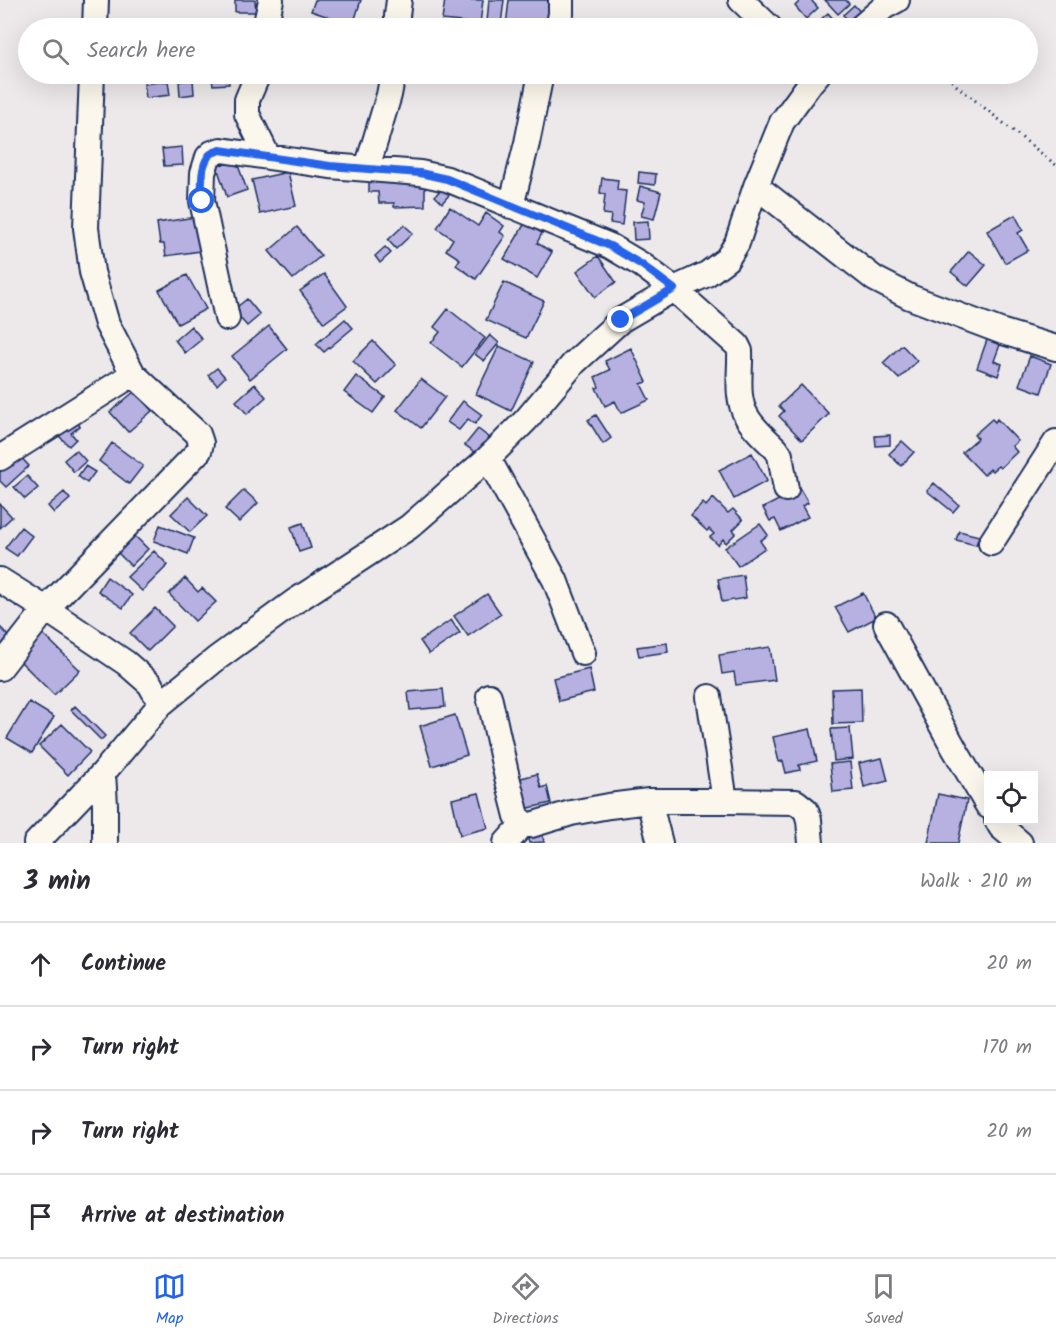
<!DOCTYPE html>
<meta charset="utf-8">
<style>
:root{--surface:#fff;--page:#f7f7f7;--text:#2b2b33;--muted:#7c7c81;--line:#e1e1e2;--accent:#2563eb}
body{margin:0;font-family:Kalam,sans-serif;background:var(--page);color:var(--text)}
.controls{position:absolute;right:18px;bottom:18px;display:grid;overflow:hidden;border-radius:0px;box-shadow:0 6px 24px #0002}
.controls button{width:54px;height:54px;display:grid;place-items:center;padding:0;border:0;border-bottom:2px solid var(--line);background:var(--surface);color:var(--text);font:30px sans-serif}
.stop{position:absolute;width:18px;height:18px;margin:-14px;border:4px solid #2563eb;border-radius:50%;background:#fff}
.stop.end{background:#2563eb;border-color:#fff;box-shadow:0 2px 6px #0008}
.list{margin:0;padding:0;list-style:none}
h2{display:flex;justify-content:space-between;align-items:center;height:78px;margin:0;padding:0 24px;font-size:26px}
h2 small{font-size:20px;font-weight:400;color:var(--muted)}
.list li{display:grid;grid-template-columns:39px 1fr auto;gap:18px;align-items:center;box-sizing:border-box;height:84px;padding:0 24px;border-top:2px solid var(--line)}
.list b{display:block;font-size:22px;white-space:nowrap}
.list em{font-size:20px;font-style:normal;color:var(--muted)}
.icon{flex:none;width:33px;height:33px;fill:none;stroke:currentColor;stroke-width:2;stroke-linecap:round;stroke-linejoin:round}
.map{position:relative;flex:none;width:1056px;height:843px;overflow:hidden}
.search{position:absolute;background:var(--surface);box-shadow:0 6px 24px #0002;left:18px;right:18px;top:18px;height:66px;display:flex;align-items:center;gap:15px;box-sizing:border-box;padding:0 21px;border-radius:33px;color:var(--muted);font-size:22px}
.sheet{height:414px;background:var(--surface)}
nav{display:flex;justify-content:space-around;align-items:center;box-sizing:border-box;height:84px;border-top:2px solid var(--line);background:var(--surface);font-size:16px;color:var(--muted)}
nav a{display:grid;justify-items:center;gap:3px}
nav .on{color:var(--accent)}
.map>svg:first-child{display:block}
.building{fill:#b7b1e2;stroke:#1b2f5e;stroke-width:1.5}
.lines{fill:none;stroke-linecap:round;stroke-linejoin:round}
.minor-casing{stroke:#1b2f5e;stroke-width:28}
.path{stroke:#1b2f5e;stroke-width:3;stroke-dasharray:1.5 4.5;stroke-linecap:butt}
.minor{stroke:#fbf7ec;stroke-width:24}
.route{stroke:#2563eb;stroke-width:8}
</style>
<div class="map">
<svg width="1056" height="843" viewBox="0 0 1056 843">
<rect width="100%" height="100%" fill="#ede9ea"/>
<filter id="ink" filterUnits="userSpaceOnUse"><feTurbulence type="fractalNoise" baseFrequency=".0167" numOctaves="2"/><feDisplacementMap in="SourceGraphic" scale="12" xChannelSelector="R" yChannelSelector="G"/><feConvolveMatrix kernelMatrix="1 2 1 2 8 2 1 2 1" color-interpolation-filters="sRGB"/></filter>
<g filter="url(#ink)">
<path class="building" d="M235,0H255L256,12H235Z
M315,0H361L353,25L311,11Z
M445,0H483L480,24L442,20Z
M489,0H504L501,24L487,22Z
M509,0H551L547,28H531L506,26Z
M801,0H811L818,8L806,19L795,6Z
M825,0H846L849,4L838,14Z
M854,5L864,16L853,25L843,15Z
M828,13L835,21L826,28H811Z
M211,74H228L229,84L213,85Z
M193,80L194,94L180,96L179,81Z
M168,81L170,95L146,98L144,84Z
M182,147L183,165L164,166L162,149Z
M235,157L247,190L227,197L216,164Z
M288,172L296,206L260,214L252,180Z
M639,172L656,174L655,185L638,183Z
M602,178L618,180L617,190L626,191L622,225L610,223L611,215L603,214L605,194L600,193Z
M425,179V206L394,207V203H379L378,192H369V180Z
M640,186L661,192L654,219L641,216L645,202L637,200Z
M443,187L450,194L442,203L435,196Z
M450,207L478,226L486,213L504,226L500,232L505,236L476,279L456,265L460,259L446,250L453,239L437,228Z
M1015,215L1023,230L1018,233L1028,250L1005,263L987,231Z
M195,217L200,251L166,256L164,244H160L157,223Z
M648,221L649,239L634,240L633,222Z
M525,223L542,233L537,243L552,252L537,278L504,259Z
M404,225L413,233L396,249L388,240Z
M297,227L321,256L293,279L269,251Z
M385,247L391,253L380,263L375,256Z
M969,251L986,265L968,286L951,272Z
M598,256L616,282L595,297L577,271Z
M324,274L347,306L324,323L300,291Z
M187,275L206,309L178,324L159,290Z
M504,282L544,301L526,338L486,320Z
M247,299L260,315L247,326L233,310Z
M448,309L485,338L462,367L431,343L440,332L434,327Z
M345,319L353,328L324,352L316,344Z
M191,326L202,339L185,353L175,340Z
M269,326L287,349L250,379L232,356Z
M490,335L499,343L484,361L475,354Z
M988,337L1001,342L994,361L1002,364L998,376L977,368Z
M373,341L396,365L377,384L353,361Z
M902,345L917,361L899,379L883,363Z
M499,346L534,362L511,411L476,394Z
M631,348L647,382L641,384L649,400L621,413L615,401L605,406L596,388L599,387L595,377L610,370L605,361Z
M1030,356L1051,364L1041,393L1019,385Z
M217,368L225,377L217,385L208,375Z
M356,376L385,397L373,413L344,392Z
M421,379L445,397L421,428L397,410Z
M255,384L266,397L247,414L236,401Z
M801,385L829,414L802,440L779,416L784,411L779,406Z
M135,391L152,411L128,432L110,412Z
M463,401L482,415L475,424L468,419L459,430L447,422Z
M596,415L611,438L603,444L588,420Z
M992,419L995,422L997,419L1018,441L1012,446L1017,452L1000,468L998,466L992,471L990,469L984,475L962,452L978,438L974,435Z
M76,421L80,426L71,433L76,439L69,446L59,436Z
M478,429L491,439L479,455L465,445Z
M890,435V445L876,446L875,436Z
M902,441L914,452L901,466L889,454Z
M112,443L143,466L129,484L99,461Z
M76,450L86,461L74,472L64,460Z
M16,452L29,466L6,487L0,481V466Z
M752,453L767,481L734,499L719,470Z
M85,466L95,472L87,483L78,476Z
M27,476L38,488L25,499L14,487Z
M934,483L959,505L953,512L927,491Z
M800,489L808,503L802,506L808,517L781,531L775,519L770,521L763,508Z
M244,490L258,503L239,522L225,509Z
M64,492L70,499L54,513L48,506Z
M188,497L207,516L190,532L171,514Z
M713,498L728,513L733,509L743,520L733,530L736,533L726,543L723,539L718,545L710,537L714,534L709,529L707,531L691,516L703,503L706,506Z
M0,504L12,517L0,528Z
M303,523L311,548L299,552L291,527Z
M760,524L768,535L760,541L765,548L738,566L725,548Z
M160,525L194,538L188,554L154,541Z
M21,527L32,536L17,556L5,548Z
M959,531L979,536L976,545L956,540Z
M133,534L148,549L131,566L116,551Z
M154,551L168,565L142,591L127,577Z
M743,575L746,598L722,602L718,579Z
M107,577L132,595L123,608L98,591Z
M185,578L198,592L202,588L216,602L195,621L169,594Z
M863,593L876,618L849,632L835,607Z
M487,594L501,614L468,636L454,616Z
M155,608L173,626L148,651L130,633Z
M451,620L460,633L429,654L420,641Z
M0,627L14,641L0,656Z
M39,630L80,670L54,695L14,655Z
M667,643L668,652L639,656L637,647Z
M770,647L775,680L736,685L734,672L722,674L719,655Z
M589,669L594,692L559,701L553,678Z
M861,688L862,723L833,724L832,689Z
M443,689L445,707L410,710L408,692Z
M29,702L54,717L32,753L7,738Z
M75,706L105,736L101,740L71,710Z
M455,715L467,755L432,766L420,726Z
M62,724L90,752L68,775L39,746Z
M850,728L853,759L834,761L831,729Z
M810,729L817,761L799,765L800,770L786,773L783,761L779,762L773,737Z
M882,758L888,781L864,787L859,763Z
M850,762L853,790L833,792L830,764Z
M537,774L541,788L547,786L551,803L520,810L513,780Z
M479,793L488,828L460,835L452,799Z
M938,794L967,800L958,843H928Z
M541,827L544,842L529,843L526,831Z"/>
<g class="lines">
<g class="minor-casing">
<path id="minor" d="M741,0L770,28
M95,28L96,0
M265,28L271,0
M397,28V16L399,0
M558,28L561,14V0
M860,28L884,7L897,0
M258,74L247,100V114L268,157
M367,168L389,95L393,74
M756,186L875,279L910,297L1003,332L1056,348
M511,206L527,143L541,74
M227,318L202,201L203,173L208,157L212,153L221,150L330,166L420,173L447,179L610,246L642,265L674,289L737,345L740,351C741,372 735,398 747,417C753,428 767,440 776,449L780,455L786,489
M0,458L133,374
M488,458L555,580L583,653
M991,543L1056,442
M0,580L46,609L126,663L150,684L161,704
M886,624L954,748L988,806
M0,668L46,609L199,451L201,443L198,434L133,374L107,324L92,272L86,228L92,74
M489,696L506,773L517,816L523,824L531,825L571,813L609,806L649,801H725L796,802L806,810L809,820L811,843
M709,697L725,801
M103,773L105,805V843
M649,801L660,843
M997,820L1001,827L1020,843
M36,843L103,773L161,704L216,659L294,602L409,527L488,458L526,420L574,363L621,320L674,289L707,274L727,259L737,243L756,186L782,122L811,82L818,74
M506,843L523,824"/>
</g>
<path class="path" d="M942,74L1056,165"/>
<use href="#minor" class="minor"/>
</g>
</g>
<g class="lines" filter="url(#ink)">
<path class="route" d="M202,201C202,187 200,169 208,157C211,152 216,152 220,150L330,166L420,173L447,179L610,246L642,265L674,289L621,320"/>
</g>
</svg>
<div class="controls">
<button><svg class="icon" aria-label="locate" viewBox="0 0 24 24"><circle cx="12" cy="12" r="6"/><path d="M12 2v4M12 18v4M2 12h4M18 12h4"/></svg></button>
</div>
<div class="stop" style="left:202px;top:201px"></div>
<div class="stop end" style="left:621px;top:320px"></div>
<div class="search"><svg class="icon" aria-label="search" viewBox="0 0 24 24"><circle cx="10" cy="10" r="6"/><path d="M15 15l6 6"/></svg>Search here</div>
</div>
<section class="sheet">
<h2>3 min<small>Walk · 210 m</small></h2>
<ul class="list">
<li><svg class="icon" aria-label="ahead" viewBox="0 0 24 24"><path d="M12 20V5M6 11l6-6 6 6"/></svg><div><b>Continue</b></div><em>20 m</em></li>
<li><svg class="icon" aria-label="right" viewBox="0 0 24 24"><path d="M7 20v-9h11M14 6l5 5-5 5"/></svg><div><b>Turn right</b></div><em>170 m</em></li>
<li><svg class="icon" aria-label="right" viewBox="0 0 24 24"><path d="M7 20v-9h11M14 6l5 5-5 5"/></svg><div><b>Turn right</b></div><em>20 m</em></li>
<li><svg class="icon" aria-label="arrive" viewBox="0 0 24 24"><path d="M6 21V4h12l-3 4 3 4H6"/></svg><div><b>Arrive at destination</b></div></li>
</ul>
</section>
<nav>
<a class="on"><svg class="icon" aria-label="map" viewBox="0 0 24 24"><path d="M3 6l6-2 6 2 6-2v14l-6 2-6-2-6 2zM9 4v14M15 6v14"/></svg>Map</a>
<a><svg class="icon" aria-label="directions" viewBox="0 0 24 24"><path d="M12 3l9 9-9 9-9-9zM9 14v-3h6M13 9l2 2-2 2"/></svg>Directions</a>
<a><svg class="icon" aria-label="saved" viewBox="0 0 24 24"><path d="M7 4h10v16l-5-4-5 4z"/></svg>Saved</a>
</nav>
